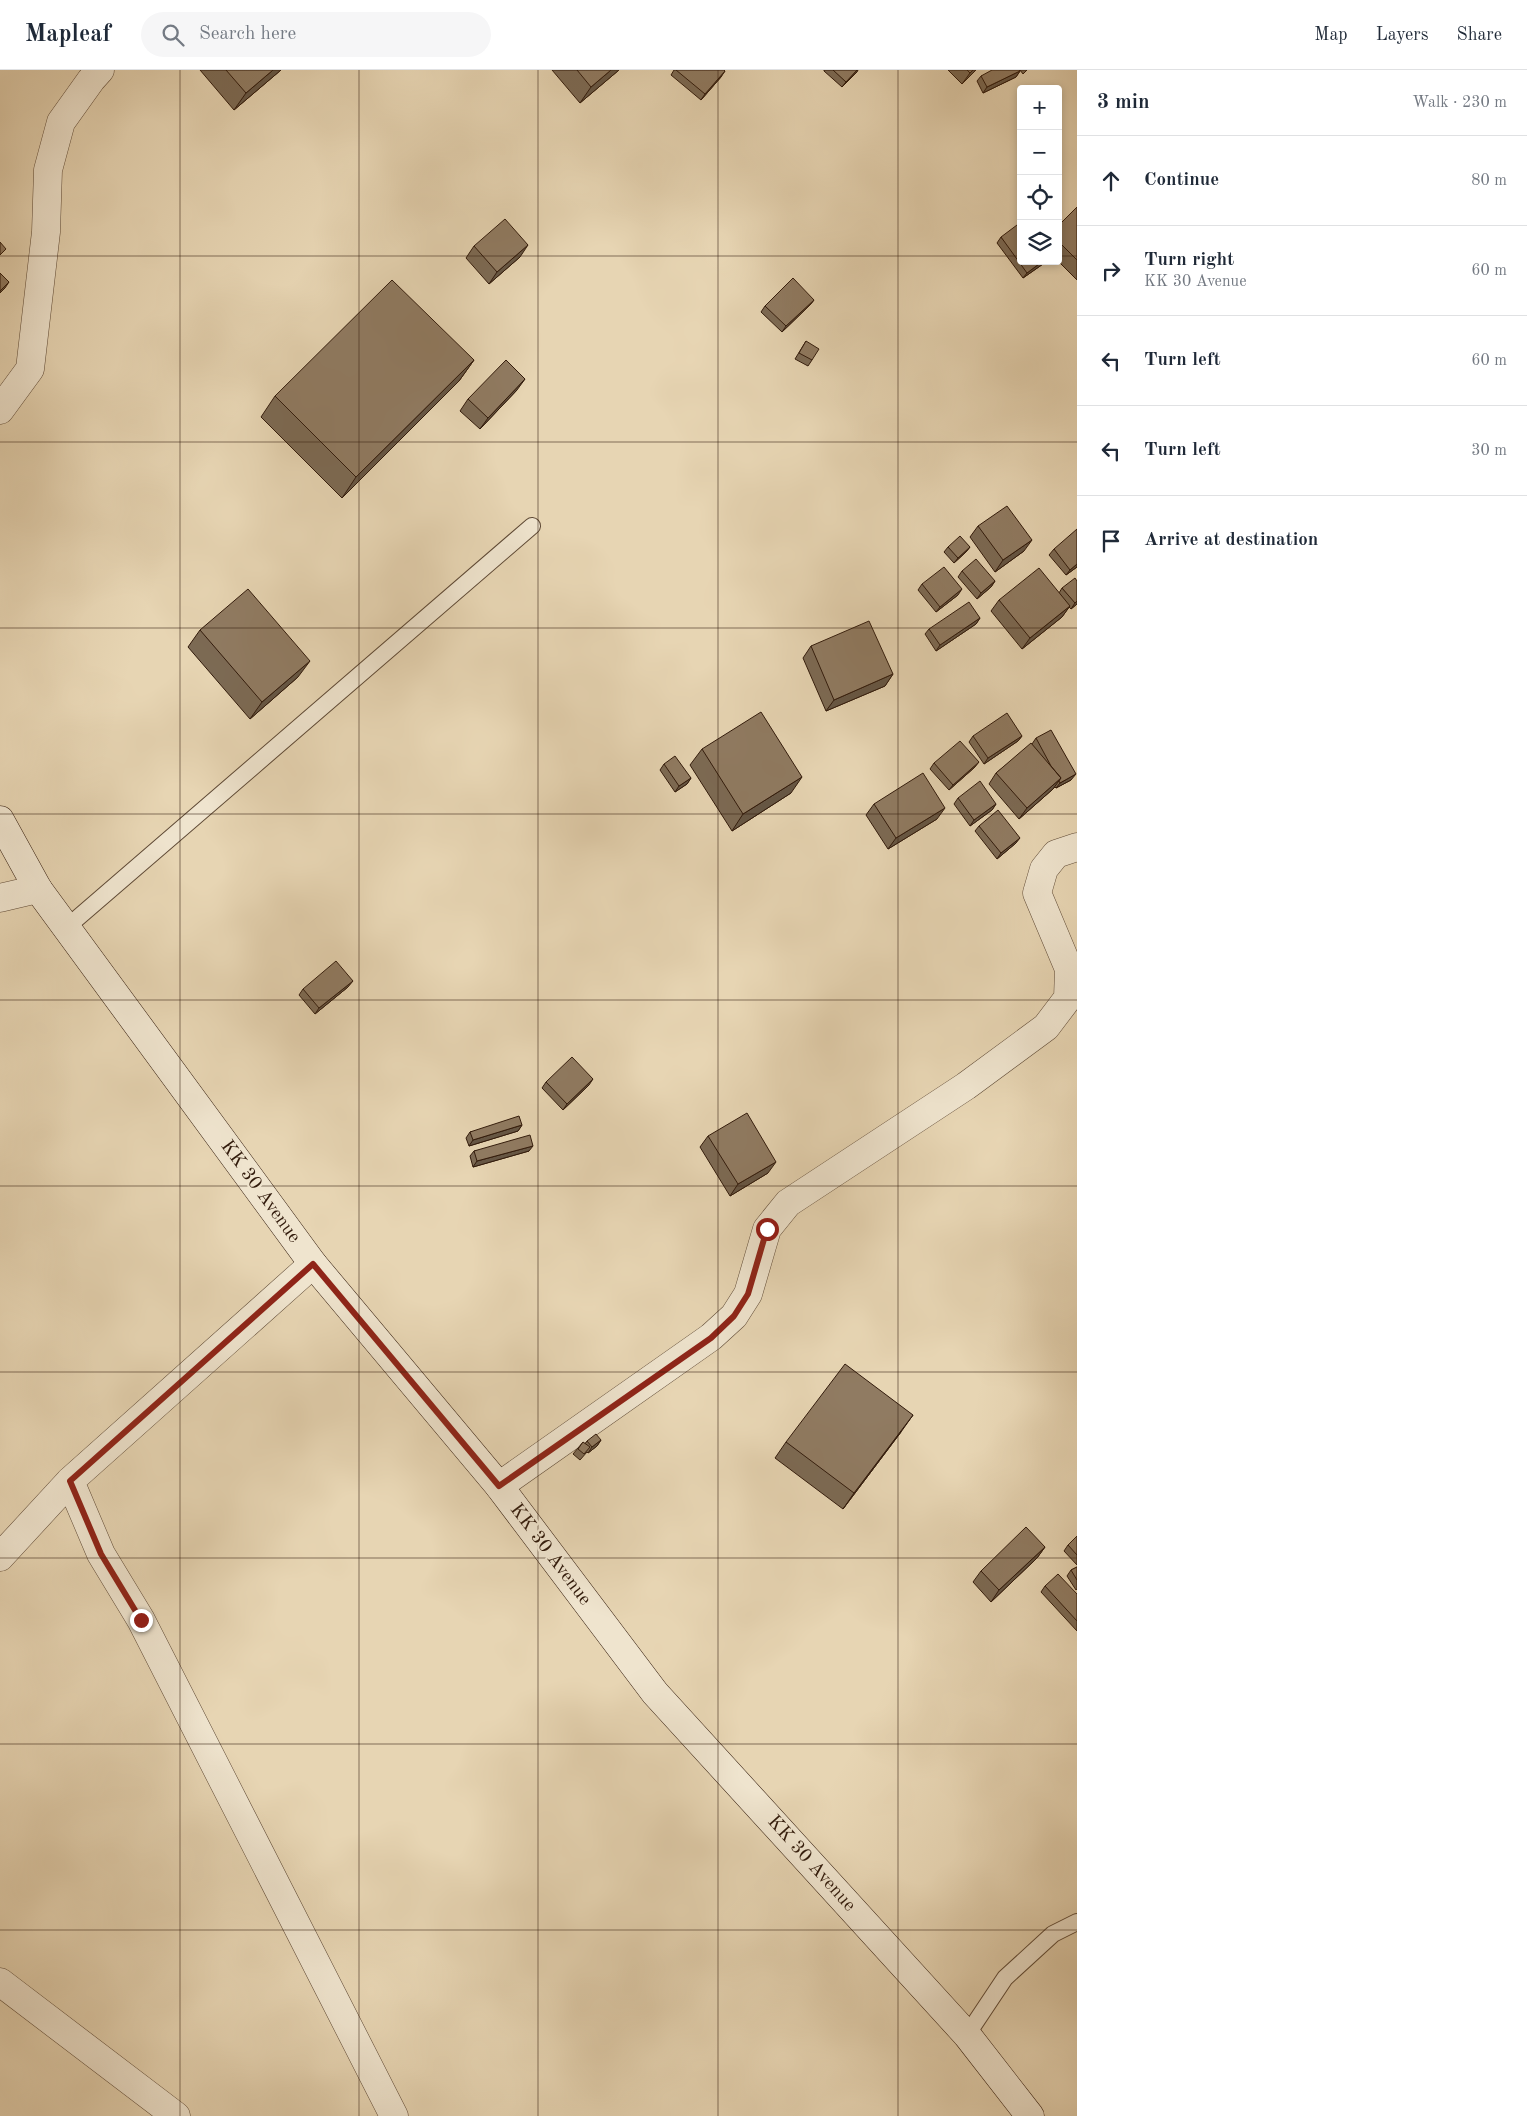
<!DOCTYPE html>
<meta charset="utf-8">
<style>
:root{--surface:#fff;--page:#f6f6f7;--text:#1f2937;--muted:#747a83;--line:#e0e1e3}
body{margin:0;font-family:"Old Standard TT",serif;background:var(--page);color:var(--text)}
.controls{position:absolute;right:15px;top:15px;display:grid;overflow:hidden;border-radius:5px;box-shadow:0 2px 8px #0003}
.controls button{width:45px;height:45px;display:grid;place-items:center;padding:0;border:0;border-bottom:1px solid var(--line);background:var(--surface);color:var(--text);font:25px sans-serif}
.stop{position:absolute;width:15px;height:15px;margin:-11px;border:4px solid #8f2418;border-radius:50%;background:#fff}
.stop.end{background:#8f2418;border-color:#fff;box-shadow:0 1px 5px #0008}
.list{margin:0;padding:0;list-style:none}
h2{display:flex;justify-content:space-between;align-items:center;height:65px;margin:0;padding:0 20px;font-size:21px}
h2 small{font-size:16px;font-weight:400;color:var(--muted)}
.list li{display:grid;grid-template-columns:32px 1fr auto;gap:15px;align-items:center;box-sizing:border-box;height:90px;padding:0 20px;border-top:1px solid var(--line)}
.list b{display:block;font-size:19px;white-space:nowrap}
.list p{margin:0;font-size:16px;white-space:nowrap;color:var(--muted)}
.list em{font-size:16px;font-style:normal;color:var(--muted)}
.icon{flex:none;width:28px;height:28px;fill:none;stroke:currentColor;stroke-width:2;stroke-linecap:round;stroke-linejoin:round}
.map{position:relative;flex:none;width:1077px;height:2046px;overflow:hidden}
header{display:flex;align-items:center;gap:30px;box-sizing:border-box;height:70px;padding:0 25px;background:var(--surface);border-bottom:1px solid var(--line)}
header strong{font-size:24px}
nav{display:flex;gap:28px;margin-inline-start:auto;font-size:18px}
.search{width:350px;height:45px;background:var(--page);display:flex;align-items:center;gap:12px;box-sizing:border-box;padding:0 18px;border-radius:28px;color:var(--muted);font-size:19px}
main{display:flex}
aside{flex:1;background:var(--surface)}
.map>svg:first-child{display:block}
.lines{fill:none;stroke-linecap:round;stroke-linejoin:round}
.lane-casing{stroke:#5e4935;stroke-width:18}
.street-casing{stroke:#5e4935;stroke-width:29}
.secondary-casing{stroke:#311a0b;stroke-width:29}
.lane{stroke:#efe4ce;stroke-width:16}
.street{stroke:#efe4ce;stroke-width:28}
.secondary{stroke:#efe4ce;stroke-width:28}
.wall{fill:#7c6a54;stroke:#311a0b}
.shaded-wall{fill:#655645;stroke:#311a0b}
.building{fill:#907b62;stroke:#311a0b}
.route{stroke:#8f2418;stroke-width:6}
.grid{fill:none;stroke:#311a0b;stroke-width:1;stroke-opacity:0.55}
.labels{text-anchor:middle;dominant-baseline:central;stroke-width:4.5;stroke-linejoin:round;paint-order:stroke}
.street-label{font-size:19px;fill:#311a0b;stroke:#efe4ce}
</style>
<header>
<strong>Mapleaf</strong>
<div class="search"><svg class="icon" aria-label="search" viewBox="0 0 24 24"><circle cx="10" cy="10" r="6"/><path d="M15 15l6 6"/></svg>Search here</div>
<nav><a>Map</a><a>Layers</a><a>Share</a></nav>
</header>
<main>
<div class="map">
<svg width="1077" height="2046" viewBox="0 0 1077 2046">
<rect width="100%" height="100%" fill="#e7d5b3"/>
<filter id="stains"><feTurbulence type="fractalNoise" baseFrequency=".004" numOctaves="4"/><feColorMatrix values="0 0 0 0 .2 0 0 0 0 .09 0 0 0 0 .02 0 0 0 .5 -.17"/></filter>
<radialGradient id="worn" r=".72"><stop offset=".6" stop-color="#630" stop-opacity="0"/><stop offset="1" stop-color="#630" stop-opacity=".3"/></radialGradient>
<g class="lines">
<g class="lane-casing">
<path id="lane" d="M66,858L532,456
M967,1965L1005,1908L1053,1864L1077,1852"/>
</g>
<g class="street-casing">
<path id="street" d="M0,340L30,299L46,162L48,100L61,52L91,10L100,0
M0,828L38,819
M70,1411L101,1484L141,1550L394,2046
M499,1416L711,1267L734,1246L748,1224L767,1159L788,1133L966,1016L1046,957L1068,928L1069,899L1037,823L1044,799L1056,784L1077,777
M0,1487L70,1411L313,1194
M0,1912L176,2046"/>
</g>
<g class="secondary-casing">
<path id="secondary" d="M0,750L38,819L313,1194L499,1416L655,1623L967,1965L1030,2046"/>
</g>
<use href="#lane" class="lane"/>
<use href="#street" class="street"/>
<use href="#secondary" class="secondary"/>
</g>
<path class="wall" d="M200,0H281L234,40Z
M552,0H619L580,33Z
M674,0H724L721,7L701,30L671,5Z
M824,0H858L842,17L824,1Z
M948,0H976L962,14Z
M1020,0H1027L1023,4Z
M1020,1L1016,7L983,23L977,11L981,6Z
M1077,137V210L1058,191V156Z
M1001,167L1021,191H1045L1043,194L1023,208L997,173Z
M474,176L520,187L489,214L466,188Z
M814,230L810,235L782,262L761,242L765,236Z
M806,271L812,290L808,296L795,289Z
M474,290L459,311L342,428L261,347L275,326Z
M517,320L480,359L460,341L468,329Z
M978,456L1024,481L995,502L970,467Z
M948,477H970L966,482L954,493L944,482Z
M1054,479L1077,497L1066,505L1049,485Z
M962,501L995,511L991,517L977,529L958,507Z
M922,514L958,525L936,542L918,520Z
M1062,518L1077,534L1071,539L1069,537L1062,547L1022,579L991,541L999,530L1059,523Z
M980,548L976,554L936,581L925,564L929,559Z
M200,560L298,607L250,649L188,577Z
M811,576L893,604L885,616L826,641L803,588Z
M973,666H1022L1018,671L984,694L969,672Z
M1036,668L1071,710L1056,718L1055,717L1053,719L1019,749L989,714L996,703L1032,674Z
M702,679L791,723L732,761L690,695Z
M934,693L975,697L949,720L930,699Z
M664,694L691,708L687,714L675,722L660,700Z
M958,728L996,734L992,740L970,756L954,734Z
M874,734L937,749L888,779L866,745Z
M979,756L1016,773L997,789L975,761Z
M348,917L315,944L299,925L303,919Z
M546,1012L589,1015L563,1040L542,1018Z
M522,1055L518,1061L469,1076L466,1068L470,1062Z
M708,1066L768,1103L730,1126L700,1077Z
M474,1081H529L473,1097L470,1086Z
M901,1362L843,1439L775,1388L786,1372Z
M601,1370L597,1376L588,1383L587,1382L580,1390L573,1384L583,1372L585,1374L587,1371Z
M1077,1466V1495L1064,1481L1068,1475Z
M1045,1477L1037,1488L991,1532L973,1512L981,1501Z
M1077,1497V1519L1076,1520L1067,1506L1071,1500Z
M1045,1516L1077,1524V1561L1041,1522Z"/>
<path class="shaded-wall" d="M273,0H281L234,40L246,23Z
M611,0H619L580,33L591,17Z
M857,0H858L857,2L842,17L846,12Z
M973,0H976L962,14L970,3Z
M725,1L721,7L701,30L705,24Z
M1020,1L1016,7L983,23L987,17Z
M528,175L520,187L489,214L497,202Z
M1043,191H1045L1043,194L1023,208L1027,203Z
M9,212L5,218L0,223V221Z
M814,230L810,235L782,262L786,256Z
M474,290L459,311L342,428L356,407Z
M525,309L517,320L480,359L488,348Z
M1032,470L1024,481L995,502L1003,490Z
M970,477L966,482L954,493L958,488Z
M1077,494V497L1066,505L1070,500Z
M995,511L991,517L977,529L981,523Z
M962,519L958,525L936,542L940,537Z
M1077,531V534L1071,539L1075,533Z
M1070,536L1062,547L1022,579L1030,568Z
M980,548L976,554L936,581L940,575Z
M310,591L298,607L250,649L262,632Z
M893,604L885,616L826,641L834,630Z
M1022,666L1018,671L984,694L988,688Z
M979,692L975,697L949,720L953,715Z
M1076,704L1071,710L1056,718L1060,713Z
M802,707L791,723L732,761L743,744Z
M691,708L687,714L675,722L679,716Z
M1061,708L1053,719L1019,749L1027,738Z
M996,734L992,740L970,756L974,750Z
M945,738L937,749L888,779L896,768Z
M1020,768L1016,773L997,789L1001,783Z
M353,911L348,917L315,944L319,938Z
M593,1009L589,1015L563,1040L567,1034Z
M522,1055L518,1061L469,1076L473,1070Z
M533,1076L529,1081L473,1097L477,1091Z
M776,1092L768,1103L730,1126L738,1114Z
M913,1345L901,1362L843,1439L854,1423Z
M601,1370L597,1376L588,1383L592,1377Z
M1045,1477L1037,1488L991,1532L999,1520Z"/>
<path class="building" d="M226,0H273L246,23Z
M577,0H611L591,17Z
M676,0H724L725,1L705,24Z
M833,0H857L846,12Z
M967,0H973L970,3Z
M992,0H1019L1020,1L987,17L981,6Z
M1077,137V190L1058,171V156Z
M505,149L528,175L497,202L474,176Z
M1021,152V191H1043L1027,203L1001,167Z
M0,172L6,179L0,185Z
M0,203L9,212L0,221Z
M793,208L814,230L786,256L765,236Z
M392,210L474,290L356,407L275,326Z
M806,271L819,279L812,290L799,283Z
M506,290L525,309L488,348L468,329Z
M1007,436L1032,470L1003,490L978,456Z
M1077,459V494L1070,500L1054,479Z
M960,466L970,477L958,488L948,477Z
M976,489L995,511L981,523L962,501Z
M944,497L962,519L940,537L922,514Z
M1039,498L1070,536L1030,568L999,530Z
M1075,508L1077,511V531L1075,533L1062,518Z
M248,519L310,591L262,632L200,560Z
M969,532L980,548L940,575L929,559Z
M869,551L893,604L834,630L811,576Z
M761,642L802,707L743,744L702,679Z
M1007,643L1022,666L988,688L973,666Z
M1051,660L1076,704L1060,713L1059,711L1061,708L1051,696L1036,668Z
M960,671L979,692L953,715L934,693Z
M1031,673L1061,708L1027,738L996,703Z
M675,686L691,708L679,716L664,694Z
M923,703L945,738L896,768L874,734Z
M980,711L996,734L974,750L958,728Z
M998,740L1020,768L1001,783L979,756Z
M336,891L353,911L319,938L303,919Z
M572,987L593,1009L567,1034L546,1012Z
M747,1043L776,1092L738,1114L708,1066Z
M519,1046L522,1055L473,1070L470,1062Z
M530,1065L533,1076L477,1091L474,1081Z
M845,1294L913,1345L854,1423L786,1372Z
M596,1364L601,1370L592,1377L587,1371Z
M583,1372L590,1377L584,1384L578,1379Z
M1026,1457L1045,1477L999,1520L981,1501Z
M1077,1466V1485L1068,1475Z
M1077,1497V1510L1071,1500Z
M1058,1504L1077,1524V1551L1045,1516Z"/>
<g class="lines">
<path class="route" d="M141,1550L101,1484L70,1411L313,1194L499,1416L711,1268L734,1246L748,1224L767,1159"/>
</g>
<path class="grid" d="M180,0V2046M359,0V2046M538,0V2046M718,0V2046M898,0V2046M0,186H1021M1058,186H1077M0,372H1077M0,558H1077M0,744H1077M0,930H1077M0,1116H1077M0,1302H1077M0,1488H1077M0,1674H1077M0,1860H1077"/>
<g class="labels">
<g class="street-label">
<text transform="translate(260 1122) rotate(54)">KK 30 Avenue</text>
<text transform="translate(550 1485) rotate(53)">KK 30 Avenue</text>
<text transform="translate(811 1794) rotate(48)">KK 30 Avenue</text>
</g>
</g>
<rect width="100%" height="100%" filter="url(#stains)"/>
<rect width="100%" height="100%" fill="url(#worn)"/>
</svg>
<div class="controls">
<button>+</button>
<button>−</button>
<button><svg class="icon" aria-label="locate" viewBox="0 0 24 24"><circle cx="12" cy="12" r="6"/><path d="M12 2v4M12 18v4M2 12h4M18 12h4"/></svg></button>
<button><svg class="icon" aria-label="layers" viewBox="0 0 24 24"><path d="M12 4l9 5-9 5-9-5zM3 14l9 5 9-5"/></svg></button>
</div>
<div class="stop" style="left:767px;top:1159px"></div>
<div class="stop end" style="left:141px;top:1550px"></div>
</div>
<aside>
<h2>3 min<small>Walk · 230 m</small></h2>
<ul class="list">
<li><svg class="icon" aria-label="ahead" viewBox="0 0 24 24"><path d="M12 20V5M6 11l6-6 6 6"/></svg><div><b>Continue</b></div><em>80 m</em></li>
<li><svg class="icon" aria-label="right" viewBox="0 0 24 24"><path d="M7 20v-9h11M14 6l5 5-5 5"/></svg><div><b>Turn right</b><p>KK 30 Avenue</p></div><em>60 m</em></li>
<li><svg class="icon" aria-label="left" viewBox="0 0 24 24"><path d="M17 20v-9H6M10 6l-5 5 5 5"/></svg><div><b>Turn left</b></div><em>60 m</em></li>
<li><svg class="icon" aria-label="left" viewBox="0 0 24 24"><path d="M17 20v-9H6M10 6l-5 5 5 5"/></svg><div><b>Turn left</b></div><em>30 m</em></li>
<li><svg class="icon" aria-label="arrive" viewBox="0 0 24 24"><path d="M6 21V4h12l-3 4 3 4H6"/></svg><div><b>Arrive at destination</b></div></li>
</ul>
</aside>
</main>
